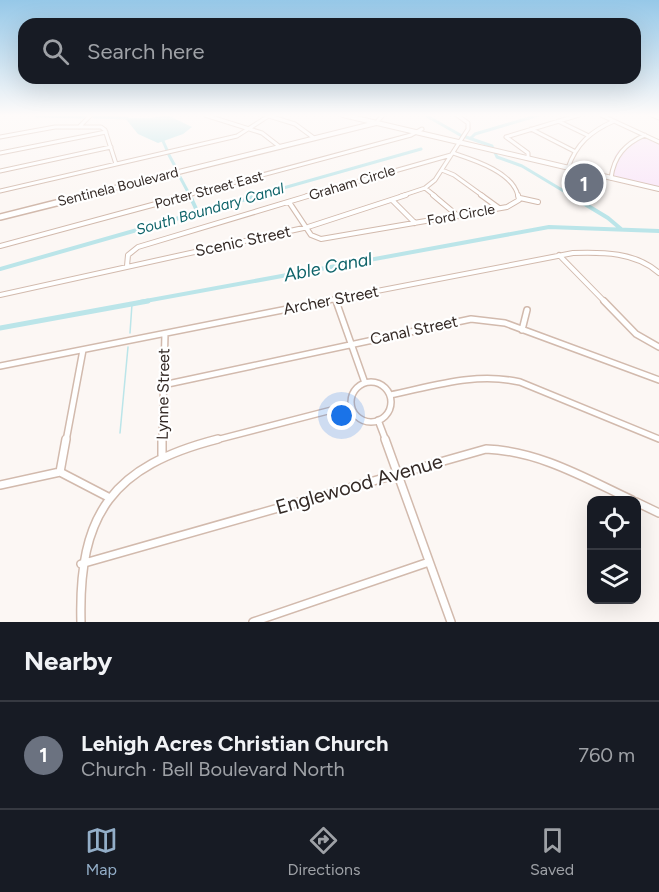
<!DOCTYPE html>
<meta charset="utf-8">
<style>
:root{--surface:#171b24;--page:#20242c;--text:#f1f3f6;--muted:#9ea1a6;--line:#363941;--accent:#93aec8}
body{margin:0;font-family:Figtree,sans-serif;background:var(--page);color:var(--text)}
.controls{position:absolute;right:18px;bottom:18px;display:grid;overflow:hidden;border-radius:12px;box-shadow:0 6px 24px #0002}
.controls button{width:54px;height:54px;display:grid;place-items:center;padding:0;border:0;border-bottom:2px solid var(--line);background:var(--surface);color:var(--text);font:30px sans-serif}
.you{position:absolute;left:342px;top:416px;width:21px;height:21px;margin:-15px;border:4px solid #fff;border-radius:50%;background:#1a73e8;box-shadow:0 0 0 9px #1a73e833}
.badge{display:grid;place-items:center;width:39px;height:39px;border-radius:50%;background:var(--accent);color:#fff;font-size:20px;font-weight:700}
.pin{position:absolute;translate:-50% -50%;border:3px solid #fff;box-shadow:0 2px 6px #0006}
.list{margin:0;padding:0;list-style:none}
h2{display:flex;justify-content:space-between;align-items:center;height:78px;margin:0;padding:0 24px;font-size:26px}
h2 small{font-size:20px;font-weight:400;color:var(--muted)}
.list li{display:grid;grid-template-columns:39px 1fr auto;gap:18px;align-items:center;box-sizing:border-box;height:108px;padding:0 24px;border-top:2px solid var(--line)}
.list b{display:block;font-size:22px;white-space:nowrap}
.list p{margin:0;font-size:20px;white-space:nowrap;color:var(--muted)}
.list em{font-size:20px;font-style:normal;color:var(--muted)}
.icon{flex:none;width:33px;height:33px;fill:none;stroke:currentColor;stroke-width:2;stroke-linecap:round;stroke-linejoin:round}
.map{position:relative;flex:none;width:659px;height:622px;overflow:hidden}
.search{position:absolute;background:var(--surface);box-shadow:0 6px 24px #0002;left:18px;right:18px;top:18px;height:66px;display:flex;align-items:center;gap:15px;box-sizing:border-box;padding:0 21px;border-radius:18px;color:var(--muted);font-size:22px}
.sheet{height:186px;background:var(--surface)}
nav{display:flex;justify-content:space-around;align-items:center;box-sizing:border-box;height:84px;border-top:2px solid var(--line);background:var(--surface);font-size:16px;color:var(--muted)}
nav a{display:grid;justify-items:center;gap:3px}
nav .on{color:var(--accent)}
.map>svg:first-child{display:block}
.commercial{fill:#f9e7f9}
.water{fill:#bbe5e9}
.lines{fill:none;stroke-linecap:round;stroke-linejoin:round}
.stream{stroke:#bbe5e9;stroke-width:1.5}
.canal-far2{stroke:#bbe5e9;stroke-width:3}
.canal-far1{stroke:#bbe5e9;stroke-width:4}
.canal{stroke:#bbe5e9;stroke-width:5}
.street-far3-casing{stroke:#d2baad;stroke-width:5}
.street-far2-casing{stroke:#d2baad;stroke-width:6}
.street-far1-casing{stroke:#d2baad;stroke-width:8}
.street-casing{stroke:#d2baad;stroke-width:10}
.secondary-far1-casing{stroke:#d2baad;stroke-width:6}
.secondary-casing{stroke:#d2baad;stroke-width:8}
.street-far3{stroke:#fff;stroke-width:3}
.street-far2{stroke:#fff;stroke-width:4}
.street-far1{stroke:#fff;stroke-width:5}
.street{stroke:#fff;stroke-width:7}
.secondary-far1{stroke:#fff;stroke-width:4}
.secondary{stroke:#fff;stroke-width:5}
.labels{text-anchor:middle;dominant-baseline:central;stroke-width:4.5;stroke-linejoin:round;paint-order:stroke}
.far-street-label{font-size:14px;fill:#342a26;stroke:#fff}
.far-water-label{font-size:15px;font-style:italic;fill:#0f646a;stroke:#fff}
.street-label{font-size:16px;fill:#342a26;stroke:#fff}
.water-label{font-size:18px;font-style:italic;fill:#0f646a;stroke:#fff}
.near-street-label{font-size:20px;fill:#342a26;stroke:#fff}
</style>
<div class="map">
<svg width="659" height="622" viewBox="0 0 659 622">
<rect width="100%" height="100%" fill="#fcf7f4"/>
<path class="commercial" d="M644,135L659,142V188L610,177L614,158L618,151Z"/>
<path class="water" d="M167,115L192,127L183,134L158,143L138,134L125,118H151Z"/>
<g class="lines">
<path class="stream" d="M130,333L132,304
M120,433L128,347"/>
<path class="canal-far2" d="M425,115L462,136
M36,116L83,117
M94,117L127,118
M466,137L492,146L497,157L522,166L572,196
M471,138L475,134L539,115
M163,141L167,150
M169,155L176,168
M180,177L188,192
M255,196L421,149"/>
<path class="canal-far1" d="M570,195L608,218L621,229
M191,198L198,213
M0,269L260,195
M140,302L549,227L659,231"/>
<path class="canal" d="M0,328L148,301"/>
<g class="street-far3-casing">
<path id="street-far3" d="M205,115L262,133L280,147
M601,115L659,142
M652,115L659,118
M269,116L295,124L314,138
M558,121L587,135
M376,123L383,115
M79,127L91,115
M531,129L574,151
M0,137L55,127H101L105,130L116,164
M0,153L106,132
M453,153C474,160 513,172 518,196
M528,158V153L506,137L579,115
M568,168C576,144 591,131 614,121
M442,170L454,175L483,196
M0,171L111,147
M611,178C614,156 625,144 645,135
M425,188L435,196
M0,191L237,136L270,115
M184,196L411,135L422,129
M306,196L451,155
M401,196L425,188L435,180L468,129V123L457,115"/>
</g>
<g class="street-far2-casing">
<path id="street-far2" d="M433,195L458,216
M481,195L499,208
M520,198L538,202
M392,200L415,223
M289,202L311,235L321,239L507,207L519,200L518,195
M0,246L189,195
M559,255L605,302
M127,266L128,255L138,247L311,195
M0,295L308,227L406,195
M335,299L336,302
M320,302L573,253C602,252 636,252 659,273"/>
</g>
<g class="street-far1-casing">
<path id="street-far1" d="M336,301L365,383
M604,301L636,334L659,347
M522,330L527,310
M0,366L328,301
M351 402a20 20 0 1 1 40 0a20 20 0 1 1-40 0Z
M163,385L471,319L505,323L659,380
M390,395C434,386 475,372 520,382L659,439
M378,420L386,441
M66,441L83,350
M162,441L165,334
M212,441L351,405"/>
</g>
<g class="street-casing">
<path id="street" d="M385,439L451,622
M162,455V439
M60,472L66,439
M0,485L60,472L110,498
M636,502L659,513
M81,564L486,449C539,451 585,478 632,500
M81,622C78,513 113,466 218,439
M253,622L429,562"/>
</g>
<g class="secondary-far1-casing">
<path id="secondary-far1" d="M343,115L659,189
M82,196L376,123"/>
</g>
<g class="secondary-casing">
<path id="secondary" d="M0,217L88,195"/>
</g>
<use href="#street-far3" class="street-far3"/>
<use href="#street-far2" class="street-far2"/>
<use href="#street-far1" class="street-far1"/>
<use href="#street" class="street"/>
<use href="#secondary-far1" class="secondary-far1"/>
<use href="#secondary" class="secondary"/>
</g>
<linearGradient id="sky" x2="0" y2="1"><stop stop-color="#96c8e8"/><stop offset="0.57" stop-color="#fefbfa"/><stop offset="1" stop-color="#fefbfa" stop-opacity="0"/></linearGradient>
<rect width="659" height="202" fill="url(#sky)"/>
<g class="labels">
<g class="far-street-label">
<text transform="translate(352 183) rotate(-17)">Graham Circle</text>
<text transform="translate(118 187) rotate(-14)">Sentinela Boulevard</text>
<text transform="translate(209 190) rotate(-15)">Porter Street East</text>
<text transform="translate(461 215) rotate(-10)">Ford Circle</text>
</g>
<g class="far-water-label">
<text transform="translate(210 209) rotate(-16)">South Boundary Canal</text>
</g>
<g class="street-label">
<text transform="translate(243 241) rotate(-12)">Scenic Street</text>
<text transform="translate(331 300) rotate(-11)">Archer Street</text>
<text transform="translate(414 330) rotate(-12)">Canal Street</text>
<text transform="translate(163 394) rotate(-89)">Lynne Street</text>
</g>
<g class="water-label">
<text transform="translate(328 267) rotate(-11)">Able Canal</text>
</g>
<g class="near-street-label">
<text transform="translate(359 484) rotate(-16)">Englewood Avenue</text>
</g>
</g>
</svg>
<div class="controls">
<button><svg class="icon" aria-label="locate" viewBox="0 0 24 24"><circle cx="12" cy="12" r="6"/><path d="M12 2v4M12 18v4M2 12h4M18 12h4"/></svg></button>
<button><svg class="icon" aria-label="layers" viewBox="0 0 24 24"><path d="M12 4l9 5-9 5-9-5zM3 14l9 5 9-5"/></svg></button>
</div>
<div class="you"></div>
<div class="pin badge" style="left:584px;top:183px;background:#6b7280">1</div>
<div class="search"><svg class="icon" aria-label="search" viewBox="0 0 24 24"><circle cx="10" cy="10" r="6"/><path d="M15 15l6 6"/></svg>Search here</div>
</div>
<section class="sheet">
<h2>Nearby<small></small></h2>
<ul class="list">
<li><span class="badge" style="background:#6b7280">1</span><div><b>Lehigh Acres Christian Church</b><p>Church · Bell Boulevard North</p></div><em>760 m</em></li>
</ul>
</section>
<nav>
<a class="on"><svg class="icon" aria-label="map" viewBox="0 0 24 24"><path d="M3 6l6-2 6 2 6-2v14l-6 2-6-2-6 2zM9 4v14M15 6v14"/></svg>Map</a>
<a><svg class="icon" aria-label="directions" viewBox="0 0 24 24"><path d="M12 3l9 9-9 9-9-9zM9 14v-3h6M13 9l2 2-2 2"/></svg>Directions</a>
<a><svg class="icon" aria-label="saved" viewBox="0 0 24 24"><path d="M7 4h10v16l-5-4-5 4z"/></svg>Saved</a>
</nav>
